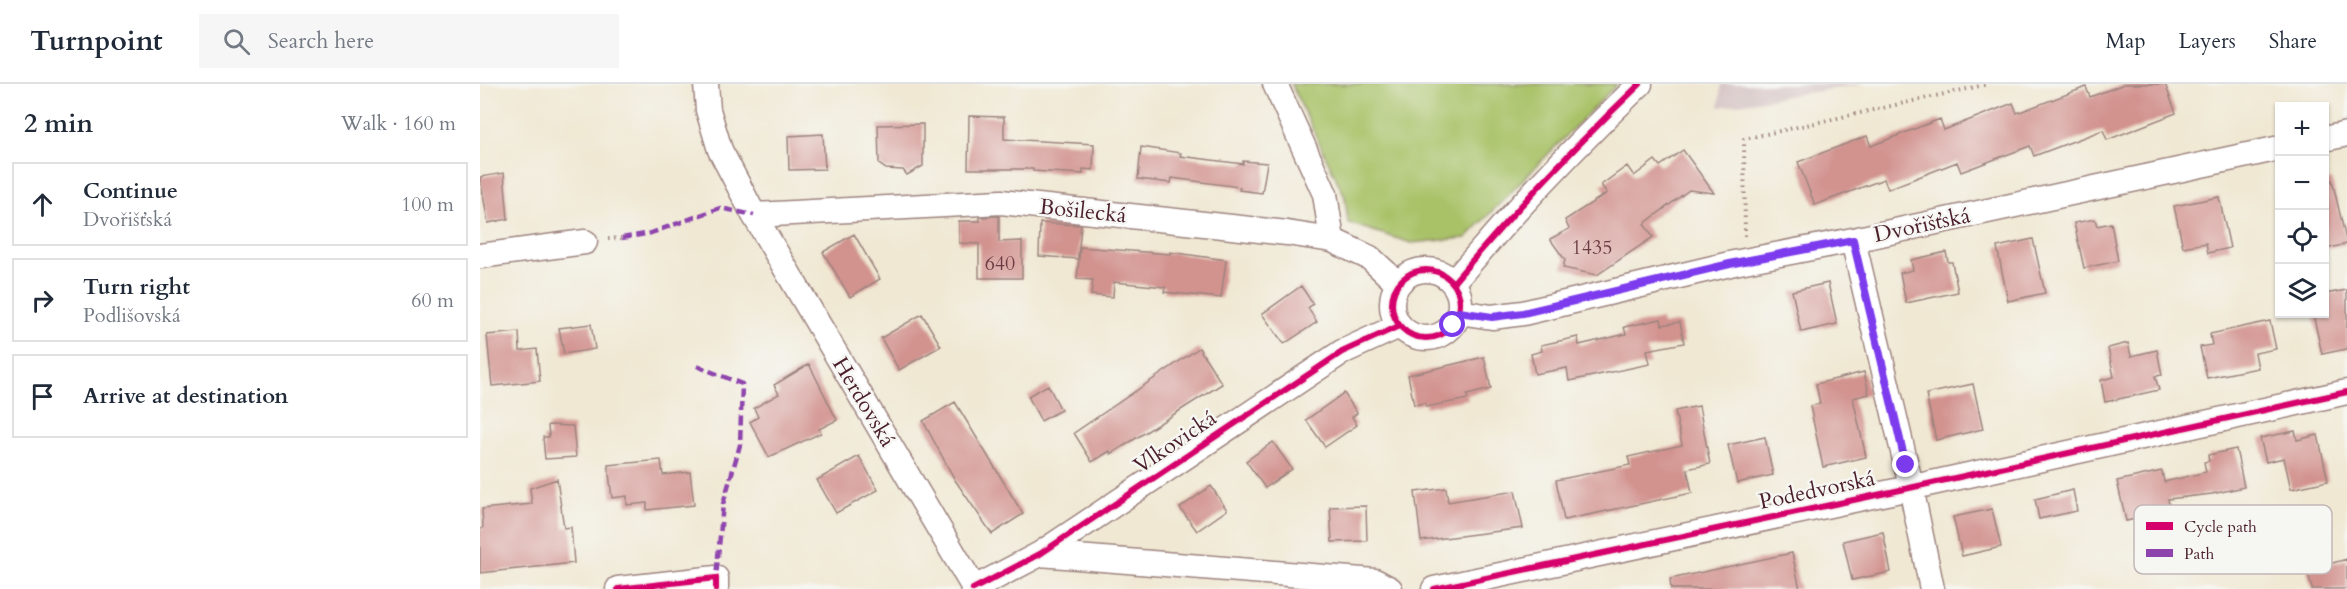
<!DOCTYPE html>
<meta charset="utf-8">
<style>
:root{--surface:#fff;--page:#f6f6f7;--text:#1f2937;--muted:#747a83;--line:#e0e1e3}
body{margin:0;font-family:Cardo,serif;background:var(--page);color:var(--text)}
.controls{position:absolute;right:18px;top:18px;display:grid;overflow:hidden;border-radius:0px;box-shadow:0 2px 4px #0004}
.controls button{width:54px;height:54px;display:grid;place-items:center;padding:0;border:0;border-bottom:2px solid var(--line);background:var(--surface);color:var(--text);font:30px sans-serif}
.stop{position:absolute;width:18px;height:18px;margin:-14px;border:4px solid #7c3aed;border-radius:50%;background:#fff}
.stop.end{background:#7c3aed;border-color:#fff;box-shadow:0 2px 6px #0008}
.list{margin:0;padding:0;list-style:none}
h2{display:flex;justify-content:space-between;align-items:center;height:78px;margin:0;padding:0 24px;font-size:26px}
h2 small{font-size:20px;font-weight:400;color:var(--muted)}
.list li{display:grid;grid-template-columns:39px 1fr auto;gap:18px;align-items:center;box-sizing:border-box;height:84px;margin:0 12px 12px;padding:0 12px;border:2px solid var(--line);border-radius:0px}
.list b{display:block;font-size:22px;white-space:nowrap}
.list p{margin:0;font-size:20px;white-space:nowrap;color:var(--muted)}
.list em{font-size:20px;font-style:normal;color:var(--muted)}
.icon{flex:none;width:33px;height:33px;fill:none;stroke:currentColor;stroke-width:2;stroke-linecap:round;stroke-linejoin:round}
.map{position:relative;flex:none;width:1867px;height:505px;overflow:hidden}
header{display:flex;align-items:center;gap:36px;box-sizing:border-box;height:84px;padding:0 30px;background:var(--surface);border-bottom:2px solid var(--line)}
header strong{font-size:28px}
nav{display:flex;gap:33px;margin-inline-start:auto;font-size:21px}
.search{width:420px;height:54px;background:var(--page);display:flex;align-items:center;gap:15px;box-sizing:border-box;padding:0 21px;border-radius:0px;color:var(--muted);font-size:22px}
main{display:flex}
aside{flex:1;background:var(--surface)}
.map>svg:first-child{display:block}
.industrial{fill:#d2bfc0}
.green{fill:#a9c268;stroke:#7a704a;stroke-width:1.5}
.building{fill:#d2928e}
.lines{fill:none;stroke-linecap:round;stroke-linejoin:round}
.minor-casing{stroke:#9d847f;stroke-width:27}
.path{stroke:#9d847f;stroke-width:4;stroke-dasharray:1.5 4.5;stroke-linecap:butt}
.minor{stroke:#fff;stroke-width:24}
.quiet{stroke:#8e44ad;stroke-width:4.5;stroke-dasharray:9 4.5;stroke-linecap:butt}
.cycleway-casing{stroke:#f6f6f2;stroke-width:10}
.cycleway{stroke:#d6006c;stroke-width:6}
.route{stroke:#7c3aed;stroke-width:8}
.labels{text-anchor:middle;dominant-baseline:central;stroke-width:5;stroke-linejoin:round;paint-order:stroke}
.number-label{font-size:20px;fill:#6c3c44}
.street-label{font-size:22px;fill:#4a1f2b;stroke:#f6f6f2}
.key{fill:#f6f6f2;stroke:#c2b6b6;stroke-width:1.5}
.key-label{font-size:16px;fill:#4a1f2b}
</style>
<header>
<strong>Turnpoint</strong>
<div class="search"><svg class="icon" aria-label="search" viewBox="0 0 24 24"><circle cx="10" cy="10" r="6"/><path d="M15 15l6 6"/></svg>Search here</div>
<nav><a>Map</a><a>Layers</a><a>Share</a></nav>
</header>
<main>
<aside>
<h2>2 min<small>Walk · 160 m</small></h2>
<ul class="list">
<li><svg class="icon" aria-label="ahead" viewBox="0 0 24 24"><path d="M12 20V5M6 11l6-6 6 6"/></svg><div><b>Continue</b><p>Dvořišťská</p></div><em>100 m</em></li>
<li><svg class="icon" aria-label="right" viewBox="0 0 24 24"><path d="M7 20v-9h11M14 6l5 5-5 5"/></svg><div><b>Turn right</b><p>Podlišovská</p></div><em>60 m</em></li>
<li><svg class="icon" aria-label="arrive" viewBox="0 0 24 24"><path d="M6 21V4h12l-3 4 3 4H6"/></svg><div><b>Arrive at destination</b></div></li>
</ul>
</aside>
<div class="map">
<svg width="1867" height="505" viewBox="0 0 1867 505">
<rect width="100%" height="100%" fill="#f6f6f2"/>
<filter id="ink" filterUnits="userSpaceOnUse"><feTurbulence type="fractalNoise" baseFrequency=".0167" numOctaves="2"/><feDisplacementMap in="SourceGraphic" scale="12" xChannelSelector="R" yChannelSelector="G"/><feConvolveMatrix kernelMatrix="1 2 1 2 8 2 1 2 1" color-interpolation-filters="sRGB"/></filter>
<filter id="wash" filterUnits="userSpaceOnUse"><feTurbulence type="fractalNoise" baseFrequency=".008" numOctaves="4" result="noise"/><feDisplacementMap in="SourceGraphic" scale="24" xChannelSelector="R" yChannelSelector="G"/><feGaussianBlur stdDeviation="1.35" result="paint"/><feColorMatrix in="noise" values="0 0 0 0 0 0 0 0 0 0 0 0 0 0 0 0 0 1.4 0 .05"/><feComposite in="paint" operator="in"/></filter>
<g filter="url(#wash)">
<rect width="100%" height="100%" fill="#f0e8d3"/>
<path class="industrial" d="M1241,0H1384L1239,23Z"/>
<path class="green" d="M811,0H1137L986,154L931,159L868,139L865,113Z"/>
<g id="blocks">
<path class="building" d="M1644,0H1685L1696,29L1627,56L1623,46L1554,72L1550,62L1481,88L1477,78L1408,105L1404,95L1335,121L1318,78L1387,52L1391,62L1460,35L1464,46L1533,19L1537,29L1606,3L1610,13Z
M489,32L524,33V55L614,60L613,86L603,85V90L553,87V85H488Z
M443,40V82L427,91L423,86L406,85L399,80L398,41Z
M343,50L345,85L309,86L308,52Z
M661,63L701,69L700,72L763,80V77L787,79L782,109L759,106L760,103L692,94L691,99L658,95Z
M1203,66L1234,109L1209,106L1164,140L1173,153L1117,191L1083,184L1085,176L1070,155L1089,145L1085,136L1127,109L1121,101L1147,82L1154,92L1175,76L1180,82Z
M24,89L28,135L8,139L0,93Z
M1852,96L1867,160L1845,165V97Z
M1739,113L1750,164L1728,169L1726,159L1703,163L1694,122Z
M519,132V158L542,157V194H499V160L479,159V137H500V133Z
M1615,135L1617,142L1631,139L1638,177L1604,184L1594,139Z
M560,139L601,141L598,175L559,172Z
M374,150L400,195L370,213L343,168Z
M1553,155L1565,209L1528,217L1517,163Z
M600,163L690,170V168L746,176L741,214L684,208L685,203L634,198L633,213L611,211L613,196L597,195Z
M1466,168L1468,178H1472L1478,208L1426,219L1420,189L1433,186L1431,176Z
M1348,199L1357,240L1321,248L1312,207Z
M821,202L833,220L828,224L837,238L804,260L782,230Z
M1867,206V265L1842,270L1833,230H1845V210Z
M442,230L461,262L419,286L401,254Z
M1181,235L1182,241L1200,238L1204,259L1167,266L1170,280L1089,297L1087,284L1055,290L1051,270L1062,267L1061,261L1098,253L1099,261L1146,250L1144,243Z
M1790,237L1796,265L1775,269L1778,284L1727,294L1720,263L1732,261L1730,250Z
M111,240L115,265L84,270L79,244Z
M39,248L40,267L57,265L60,297L12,302L7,251Z
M1648,259L1651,272L1677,266L1682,291L1675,292L1679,306L1625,318L1621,296L1634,293L1628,264Z
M719,264L742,300L631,370L630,367L612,378L594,349Z
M1004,273L1011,305L987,311L988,315L946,323L945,319L934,321L928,291Z
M329,280L357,336L339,345L341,349L289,373L270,338L278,333L274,324L299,310L294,301Z
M1384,288L1389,310L1373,314L1386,373L1343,383L1330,322L1340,320L1336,300Z
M1493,300L1503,345L1456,356L1446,310Z
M568,301L581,326L561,337L548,312Z
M864,309L877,329L872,333L877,341L845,363L826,336Z
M475,318L543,430L512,450L475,396L443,337Z
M1219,322L1230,380L1207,385L1212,409L1084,436L1076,396L1150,381L1148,373L1202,361L1195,327Z
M68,341L93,342L96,373L65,375L63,353H69Z
M1815,347L1817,356L1838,351L1848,397L1811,405L1804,374L1786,378L1780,354Z
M1285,353L1293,391L1257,399L1248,361Z
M793,358L812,385L785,404L766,377Z
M1756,365L1764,403L1732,410L1688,415L1690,428L1646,437L1637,397L1682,387L1684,398L1726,388L1724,378L1729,377L1728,371Z
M379,372L398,406L356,429L337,396Z
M181,376L183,391L210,388L214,421L167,426V419L147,421V412L132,414L128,381Z
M77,395L84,444L91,443L94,479L0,489V446L3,443L2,425L52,420L50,404Z
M731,402L747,426L717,447L700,424Z
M966,404L968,418L1035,407L1043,444L941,457L935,408Z
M1593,406L1597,427L1559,435L1555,415Z
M886,422L887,457L852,458L850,423Z
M1512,425L1521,463L1482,472L1473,433Z
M1403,448L1411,488L1372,496L1363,457Z
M1312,469L1320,505H1191L1190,495Z
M1867,475V505H1832L1827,486Z"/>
</g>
</g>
<g filter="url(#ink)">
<use href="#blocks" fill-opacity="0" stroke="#9d847f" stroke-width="1.5"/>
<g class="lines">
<g class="minor-casing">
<path id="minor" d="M226,0L228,26L240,66L274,131L494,504
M795,0L845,110L852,156
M1844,55L1867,50
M274,131L521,118L807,149L852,156L890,174L917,199
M1373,156L1428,389L1452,505
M0,172L105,158
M912 220a34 34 0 1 1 68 0a34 34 0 1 1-68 0Z
M973,199C1032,129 1094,63 1160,0
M979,228L1012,233L1043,229L1254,179L1373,156L1800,64
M560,470L895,497L910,505
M138,505L236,494V505
M493,505L560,470L862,268L919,242
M954,505L1411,408L1867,308"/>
</g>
<path class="path" d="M1265,152L1264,55L1509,0
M128,155L142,154"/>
<use href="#minor" class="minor"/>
<path class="quiet" d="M142,154L171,149L240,124L274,131
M217,282L262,300L260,361L243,420L236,494"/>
<g class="cycleway-casing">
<path id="cycleway" d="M912 220a34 34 0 1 1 68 0a34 34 0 1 1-68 0Z
M973,199C1032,129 1094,63 1160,0
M138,505L236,494V505
M493,505L560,470L862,268L919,242
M954,505L1411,408L1867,308"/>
</g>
<use href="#cycleway" class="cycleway"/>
</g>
</g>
<g class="lines" filter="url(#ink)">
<path class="route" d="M973,241L979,228L1012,233L1043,229L1254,179L1373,156L1426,381"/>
</g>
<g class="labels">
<g class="number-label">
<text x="1112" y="163">1435</text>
<text x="520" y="179">640</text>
</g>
<g class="street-label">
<text transform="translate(603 127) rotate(6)">Bošilecká</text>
<text transform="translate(1442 141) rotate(-12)">Dvořišťská</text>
<text transform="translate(384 318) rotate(59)">Herdovská</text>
<text transform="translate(695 358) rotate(-34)">Vlkovická</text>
<text transform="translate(1337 406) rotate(-12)">Podedvorská</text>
</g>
</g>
<rect x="1654" y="421" width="198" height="69" rx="9" class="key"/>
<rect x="1666" y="438" width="27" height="8" fill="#d6006c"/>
<rect x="1666" y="465" width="27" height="8" fill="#8e44ad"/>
<g class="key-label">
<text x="1704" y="448">Cycle path</text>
<text x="1704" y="475">Path</text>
</g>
</svg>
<div class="controls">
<button>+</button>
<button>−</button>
<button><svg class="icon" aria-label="locate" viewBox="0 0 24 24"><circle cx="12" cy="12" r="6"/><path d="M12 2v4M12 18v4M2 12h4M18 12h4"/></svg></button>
<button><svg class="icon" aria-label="layers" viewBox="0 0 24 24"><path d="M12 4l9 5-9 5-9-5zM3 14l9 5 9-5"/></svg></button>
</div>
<div class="stop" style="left:973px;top:241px"></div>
<div class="stop end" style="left:1426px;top:381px"></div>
</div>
</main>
